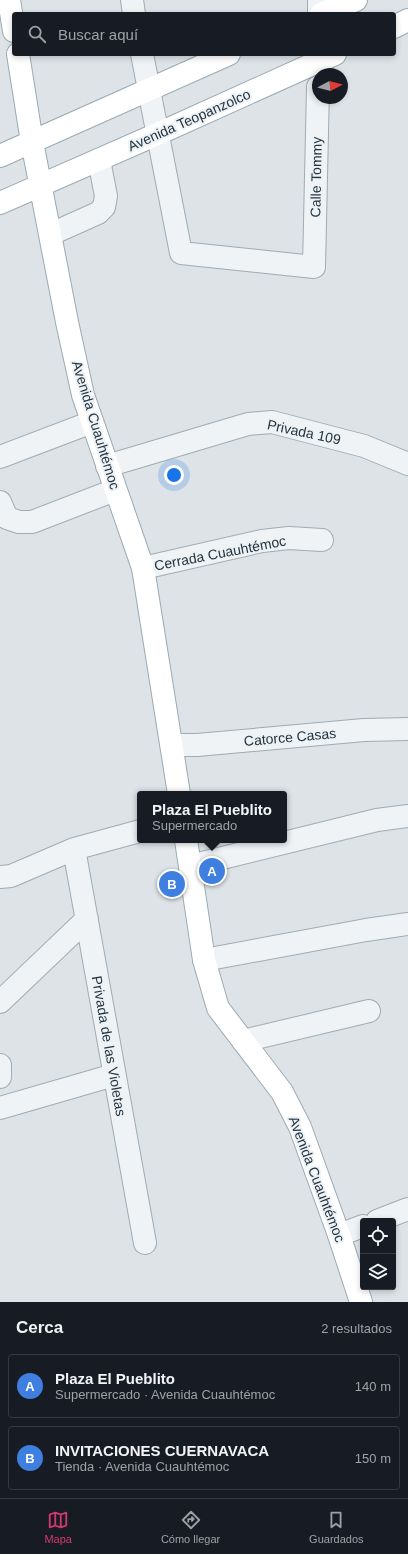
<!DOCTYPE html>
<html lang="es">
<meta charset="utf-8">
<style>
:root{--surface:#171b24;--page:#20242c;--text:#f1f3f6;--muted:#9ea1a6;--line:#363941;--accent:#d43a6f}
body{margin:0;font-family:Arial,sans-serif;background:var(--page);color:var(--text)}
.controls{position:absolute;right:12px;bottom:12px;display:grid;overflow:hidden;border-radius:4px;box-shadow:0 2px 6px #0003}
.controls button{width:36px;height:36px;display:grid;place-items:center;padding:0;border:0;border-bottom:1px solid var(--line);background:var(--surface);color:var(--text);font:20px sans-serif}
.compass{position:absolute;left:312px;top:68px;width:36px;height:36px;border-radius:50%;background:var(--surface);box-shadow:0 2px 6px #0003;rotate:83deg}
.you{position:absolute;left:174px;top:475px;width:14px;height:14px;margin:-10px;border:3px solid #fff;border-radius:50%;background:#1a73e8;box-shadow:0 0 0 6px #1a73e833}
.badge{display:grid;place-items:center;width:26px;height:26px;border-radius:50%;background:var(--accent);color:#fff;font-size:13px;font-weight:700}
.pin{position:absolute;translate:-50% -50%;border:2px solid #fff;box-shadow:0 1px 4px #0006}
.popup{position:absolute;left:137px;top:791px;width:150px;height:52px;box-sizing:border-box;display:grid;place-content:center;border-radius:4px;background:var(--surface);filter:drop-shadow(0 1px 3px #0005);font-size:13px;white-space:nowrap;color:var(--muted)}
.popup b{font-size:15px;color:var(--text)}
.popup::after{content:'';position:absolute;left:50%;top:100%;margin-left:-8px;border:8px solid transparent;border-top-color:var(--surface)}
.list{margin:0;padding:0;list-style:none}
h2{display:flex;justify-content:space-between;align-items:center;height:52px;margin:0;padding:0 16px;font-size:17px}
h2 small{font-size:13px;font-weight:400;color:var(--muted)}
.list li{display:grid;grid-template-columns:26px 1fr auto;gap:12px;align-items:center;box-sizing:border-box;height:64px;margin:0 8px 8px;padding:0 8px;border:1px solid var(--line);border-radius:4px}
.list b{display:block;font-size:15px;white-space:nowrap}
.list p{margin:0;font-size:13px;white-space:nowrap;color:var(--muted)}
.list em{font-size:13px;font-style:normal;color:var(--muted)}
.icon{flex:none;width:22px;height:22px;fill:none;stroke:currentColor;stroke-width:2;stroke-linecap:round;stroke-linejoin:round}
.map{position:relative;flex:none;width:408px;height:1302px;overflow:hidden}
.search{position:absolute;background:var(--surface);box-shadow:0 2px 6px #0003;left:12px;right:12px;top:12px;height:44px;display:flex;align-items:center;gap:10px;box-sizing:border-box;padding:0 14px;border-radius:4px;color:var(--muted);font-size:15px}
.sheet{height:196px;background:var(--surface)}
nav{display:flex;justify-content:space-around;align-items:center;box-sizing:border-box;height:56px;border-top:1px solid var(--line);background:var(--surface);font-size:11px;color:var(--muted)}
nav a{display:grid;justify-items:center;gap:2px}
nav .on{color:var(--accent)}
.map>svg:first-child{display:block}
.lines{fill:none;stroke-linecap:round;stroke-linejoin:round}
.minor-casing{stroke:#a2abb1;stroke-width:24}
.major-casing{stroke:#9baab4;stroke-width:24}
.minor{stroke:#eff3f6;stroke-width:22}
.major{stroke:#fff;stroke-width:22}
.labels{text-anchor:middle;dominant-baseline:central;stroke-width:4;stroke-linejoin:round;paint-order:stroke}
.street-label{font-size:14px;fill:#25343f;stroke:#ecf2f5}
</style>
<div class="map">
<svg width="408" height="1302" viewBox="0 0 408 1302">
<rect width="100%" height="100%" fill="#dde3e7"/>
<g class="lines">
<g class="minor-casing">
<path id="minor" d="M132,0L134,14
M319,14V0
M142,54L181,253L314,267L318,87
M51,234L98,213L104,207L106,196L99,160
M0,457L92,422
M107,466L248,424L272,422L364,446L408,464
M0,502L7,518L19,522H32L115,490
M143,568L262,541L289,538L322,540
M172,745H197L364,730L408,729
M74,849L145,1243
M190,866L377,820L408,816
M0,877L11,876L74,849L140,831
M204,960L366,930L408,924
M0,1002L87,919
M243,1041L369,1011
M0,1065V1077
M0,1108L114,1075
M377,1221L408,1209
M339,1235L363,1226"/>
</g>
<g class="major-casing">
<path id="major" d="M9,0L14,31
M321,14L356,0
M394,27L408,20
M18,54L32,142L67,322L83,395L143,568L179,794
M0,156L229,54
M0,203L171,128L335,54
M186,840L204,960L218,1008L282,1092L300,1127L339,1235L361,1302"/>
</g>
<use href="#minor" class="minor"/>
<use href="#major" class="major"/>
</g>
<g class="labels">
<g class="street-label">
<text transform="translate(189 120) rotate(-24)">Avenida Teopanzolco</text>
<text transform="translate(316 177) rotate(-89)">Calle Tommy</text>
<text transform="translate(96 425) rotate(73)">Avenida Cuauhtémoc</text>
<text transform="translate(304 432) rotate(12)">Privada 109</text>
<text transform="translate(220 553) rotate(-11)">Cerrada Cuauhtémoc</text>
<text transform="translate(290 737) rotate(-5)">Catorce Casas</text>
<text transform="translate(109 1046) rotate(80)">Privada de las Violetas</text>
<text transform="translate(317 1179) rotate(69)">Avenida Cuauhtémoc</text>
</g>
</g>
</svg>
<div class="controls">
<button><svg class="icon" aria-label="locate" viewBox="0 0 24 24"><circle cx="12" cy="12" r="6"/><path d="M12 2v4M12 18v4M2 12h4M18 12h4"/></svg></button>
<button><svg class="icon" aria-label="layers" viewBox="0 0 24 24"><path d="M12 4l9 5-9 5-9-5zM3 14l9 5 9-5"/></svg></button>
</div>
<svg class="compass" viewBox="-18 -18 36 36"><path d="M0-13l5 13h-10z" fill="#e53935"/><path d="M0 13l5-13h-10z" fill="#9ea1a6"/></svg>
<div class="you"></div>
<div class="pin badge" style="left:212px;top:871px;background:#3f7fe0">A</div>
<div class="popup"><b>Plaza El Pueblito</b>Supermercado</div>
<div class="pin badge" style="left:172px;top:884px;background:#3f7fe0">B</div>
<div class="search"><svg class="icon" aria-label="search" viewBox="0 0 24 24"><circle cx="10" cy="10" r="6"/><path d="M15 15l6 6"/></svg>Buscar aquí</div>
</div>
<section class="sheet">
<h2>Cerca<small>2 resultados</small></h2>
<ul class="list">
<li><span class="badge" style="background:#3f7fe0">A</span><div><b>Plaza El Pueblito</b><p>Supermercado · Avenida Cuauhtémoc</p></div><em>140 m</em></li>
<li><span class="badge" style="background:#3f7fe0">B</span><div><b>INVITACIONES CUERNAVACA</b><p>Tienda · Avenida Cuauhtémoc</p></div><em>150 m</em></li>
</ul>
</section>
<nav>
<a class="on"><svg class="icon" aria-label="map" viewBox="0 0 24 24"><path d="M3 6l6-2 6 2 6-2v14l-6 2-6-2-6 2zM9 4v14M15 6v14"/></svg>Mapa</a>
<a><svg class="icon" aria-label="directions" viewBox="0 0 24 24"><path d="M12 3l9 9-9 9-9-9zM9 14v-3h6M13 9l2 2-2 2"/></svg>Cómo llegar</a>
<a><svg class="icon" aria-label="saved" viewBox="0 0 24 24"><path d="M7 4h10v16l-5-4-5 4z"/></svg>Guardados</a>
</nav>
